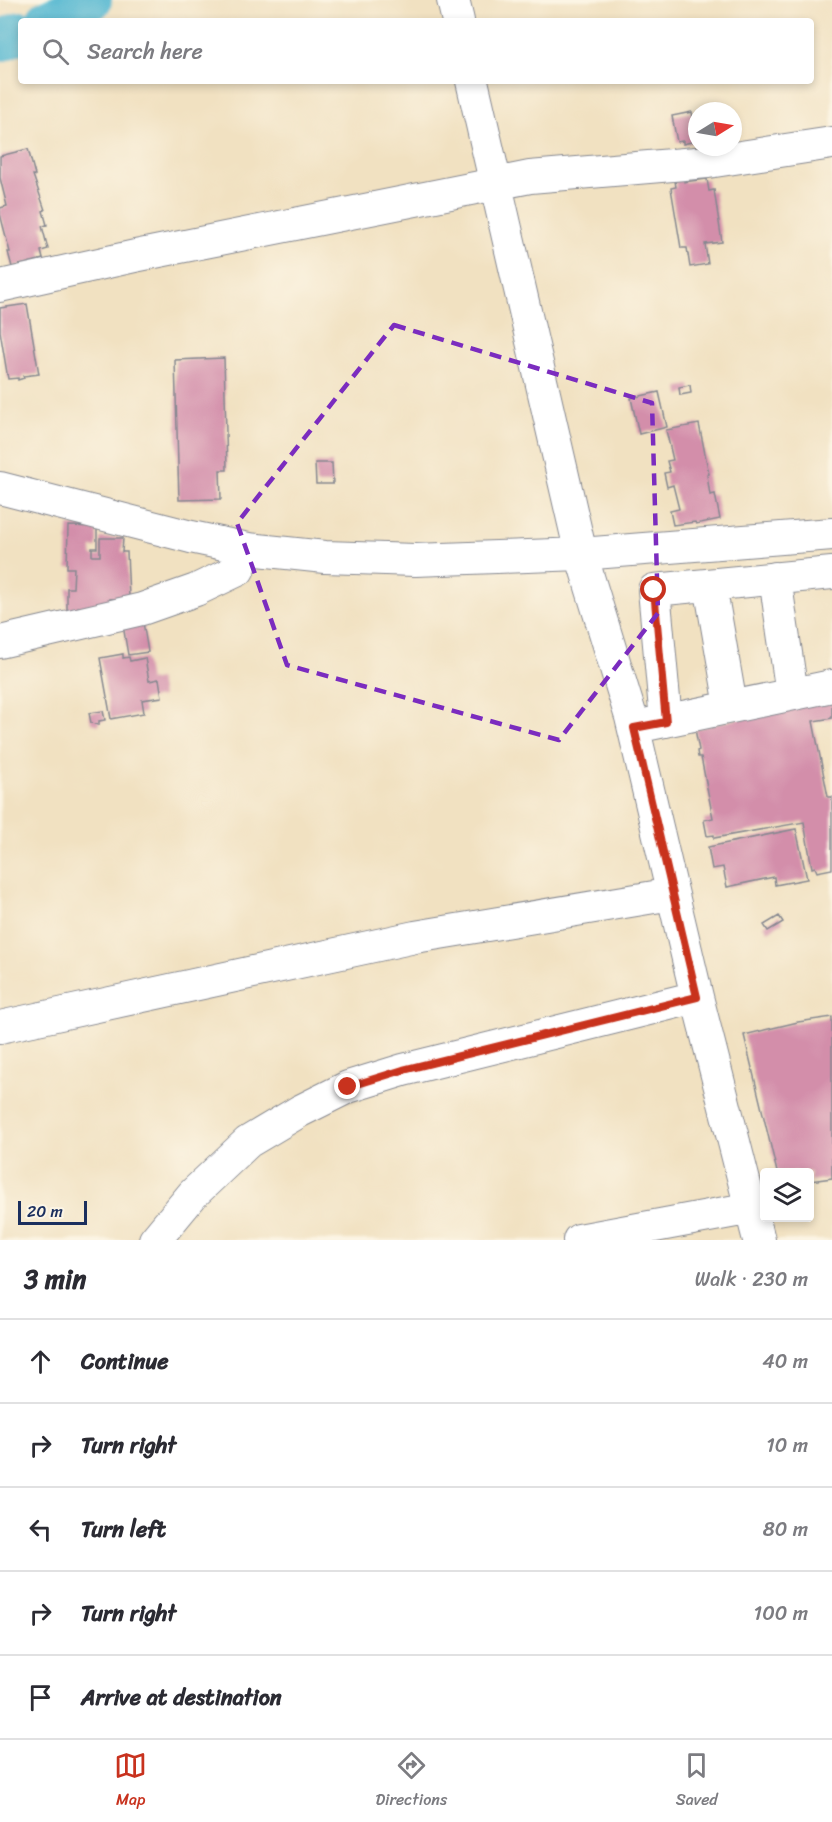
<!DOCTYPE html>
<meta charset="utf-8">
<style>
:root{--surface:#fff;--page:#f7f7f7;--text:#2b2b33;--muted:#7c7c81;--line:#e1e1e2;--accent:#c8321e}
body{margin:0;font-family:Sriracha,sans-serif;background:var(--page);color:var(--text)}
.controls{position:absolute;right:18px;bottom:18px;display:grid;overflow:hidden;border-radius:6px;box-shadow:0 3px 9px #0003}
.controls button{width:54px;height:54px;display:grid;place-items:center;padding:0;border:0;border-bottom:2px solid var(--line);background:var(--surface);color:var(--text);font:30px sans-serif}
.compass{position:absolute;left:688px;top:102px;width:54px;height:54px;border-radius:50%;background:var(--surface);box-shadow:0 3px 9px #0003;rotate:79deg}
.scale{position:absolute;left:18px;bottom:15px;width:69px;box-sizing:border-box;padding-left:6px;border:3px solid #1b2f5e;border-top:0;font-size:16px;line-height:21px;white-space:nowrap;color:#1b2f5e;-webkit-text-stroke:4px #fcf5e5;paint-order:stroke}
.stop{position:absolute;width:18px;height:18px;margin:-14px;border:4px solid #c8321e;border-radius:50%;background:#fff}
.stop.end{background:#c8321e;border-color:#fff;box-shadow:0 2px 6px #0008}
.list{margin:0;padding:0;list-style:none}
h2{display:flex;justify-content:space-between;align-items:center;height:78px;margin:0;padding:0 24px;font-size:26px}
h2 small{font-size:20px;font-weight:400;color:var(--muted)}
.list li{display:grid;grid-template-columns:39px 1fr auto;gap:18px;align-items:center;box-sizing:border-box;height:84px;padding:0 24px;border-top:2px solid var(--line)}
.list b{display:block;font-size:22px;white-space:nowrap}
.list em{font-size:20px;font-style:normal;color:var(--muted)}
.icon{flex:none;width:33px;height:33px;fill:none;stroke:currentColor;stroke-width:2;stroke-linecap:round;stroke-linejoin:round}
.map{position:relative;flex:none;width:832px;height:1240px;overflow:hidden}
.search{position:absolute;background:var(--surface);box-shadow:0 3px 9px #0003;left:18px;right:18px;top:18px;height:66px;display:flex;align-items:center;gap:15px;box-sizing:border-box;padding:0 21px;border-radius:6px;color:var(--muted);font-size:22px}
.sheet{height:498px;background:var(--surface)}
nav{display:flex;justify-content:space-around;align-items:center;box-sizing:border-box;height:84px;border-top:2px solid var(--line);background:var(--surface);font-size:16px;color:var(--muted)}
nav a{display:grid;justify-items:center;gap:3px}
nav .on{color:var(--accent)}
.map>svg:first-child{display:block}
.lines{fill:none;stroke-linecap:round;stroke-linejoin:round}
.river{stroke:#53b7d1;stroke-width:42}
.building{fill:#d38eaa}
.minor-casing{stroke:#868890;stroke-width:34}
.minor{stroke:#fff;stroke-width:32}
.route{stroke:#c8321e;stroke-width:8}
.marked{fill:none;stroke:#7b2cbf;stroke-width:4.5;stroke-dasharray:12 8;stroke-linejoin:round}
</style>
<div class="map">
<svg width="832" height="1240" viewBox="0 0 832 1240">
<rect width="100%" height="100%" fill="#fcf5e5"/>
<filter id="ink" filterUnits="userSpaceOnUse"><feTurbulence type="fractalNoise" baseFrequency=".0167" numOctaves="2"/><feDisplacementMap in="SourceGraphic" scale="12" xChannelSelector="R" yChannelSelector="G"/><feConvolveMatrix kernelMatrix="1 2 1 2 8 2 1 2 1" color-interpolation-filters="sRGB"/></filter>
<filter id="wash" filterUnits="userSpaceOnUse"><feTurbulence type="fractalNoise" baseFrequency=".008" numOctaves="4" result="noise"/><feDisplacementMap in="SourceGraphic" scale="24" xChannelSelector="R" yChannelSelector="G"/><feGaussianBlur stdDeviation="1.35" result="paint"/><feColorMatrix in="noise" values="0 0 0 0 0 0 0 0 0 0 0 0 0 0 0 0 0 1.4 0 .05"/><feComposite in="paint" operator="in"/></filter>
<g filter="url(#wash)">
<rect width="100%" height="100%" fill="#f1e1c1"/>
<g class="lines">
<path class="river" d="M47,21L91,0
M0,41L21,32"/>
</g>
<g id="blocks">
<path class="building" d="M692,112L693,118L697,117L696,141L683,144V141L677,142L672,116Z
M28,149L35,175H33L45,210L43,211L47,225L42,226L48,249L41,251L43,259L12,267L8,252H10L0,214V208L7,206L0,178V156Z
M684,179V182L707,179L709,191L714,190L722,242L705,244L708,264L690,267L687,248H681L671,188L676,187L675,181Z
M27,304L39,374L23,376L24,378L18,380V378L8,379L0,331V308Z
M224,358L227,470H220L221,499L179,500L175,360Z
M690,385L691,393L680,395L679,387Z
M659,392L667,427L639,434L631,398Z
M699,424L709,474L707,475L710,495L715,494L720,519L696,524L695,522L673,525L670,511L679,509L673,485L667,487L664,473L670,472L667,461L673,460L666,430Z
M315,463H332L333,484H316Z
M68,526L97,527V548H92V556H100V538H123L122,552H127L129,598L110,599V603L93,604V607H78V611L67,610V588H73L74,568H67Z
M143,622L148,652L128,655L123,625Z
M123,654V658L129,657L130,661L145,658L149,681L159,679L162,697L142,700L144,713L111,719L100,658Z
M832,696V718L813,721L828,797H832V869L817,872L815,867L812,868L804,822L714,838V835L707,836L704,820L713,818L701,757H698L697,751L699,750L695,729Z
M103,711L105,720L99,721V725L91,723L89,713Z
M796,829L807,879L775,885L774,877L727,887L723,867L712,869L708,847Z
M779,916L783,922L768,931L764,925Z
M832,1017V1178L810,1181V1172H777L744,1035L798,1022Z"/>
</g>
</g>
<g filter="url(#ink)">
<use href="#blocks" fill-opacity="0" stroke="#868890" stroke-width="1.5"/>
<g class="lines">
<g class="minor-casing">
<path id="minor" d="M453,0L458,21
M0,286L135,256L530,177L708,162L832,143
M0,488L191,537L248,549L325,557L415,560L581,554L832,534
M775,578L792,694
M710,585L731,706
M0,642L142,609L196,590L238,570L248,549
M666,721L654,590L832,573
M645,725L832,686
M697,997L759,1240
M0,1027L415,937L672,894
M155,1240L193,1194L248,1142L300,1111L348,1087L403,1070L697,997L631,717L581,554L472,81
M579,1240L752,1208"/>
</g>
<use href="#minor" class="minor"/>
</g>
</g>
<g class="lines" filter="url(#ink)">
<path class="route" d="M348,1087L403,1070L697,997L634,728L666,722L654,590"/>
</g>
<path class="marked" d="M394,325L652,403L658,613L559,740L287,665L237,523Z"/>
</svg>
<div class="controls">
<button><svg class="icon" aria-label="layers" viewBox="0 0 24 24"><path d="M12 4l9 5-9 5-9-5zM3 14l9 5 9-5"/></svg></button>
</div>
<svg class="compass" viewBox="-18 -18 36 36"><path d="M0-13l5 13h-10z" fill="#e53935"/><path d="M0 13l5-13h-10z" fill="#7c7c81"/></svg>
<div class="scale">20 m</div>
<div class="stop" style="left:654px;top:590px"></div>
<div class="stop end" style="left:348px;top:1087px"></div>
<div class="search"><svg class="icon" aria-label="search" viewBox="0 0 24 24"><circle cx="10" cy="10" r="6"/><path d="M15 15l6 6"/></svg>Search here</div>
</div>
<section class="sheet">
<h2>3 min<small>Walk · 230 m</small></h2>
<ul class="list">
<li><svg class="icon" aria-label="ahead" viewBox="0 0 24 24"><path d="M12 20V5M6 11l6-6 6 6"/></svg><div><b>Continue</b></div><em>40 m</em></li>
<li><svg class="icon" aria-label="right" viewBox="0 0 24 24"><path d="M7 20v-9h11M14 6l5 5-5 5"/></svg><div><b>Turn right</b></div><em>10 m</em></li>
<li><svg class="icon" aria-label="left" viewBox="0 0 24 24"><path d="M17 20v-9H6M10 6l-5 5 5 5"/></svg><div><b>Turn left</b></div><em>80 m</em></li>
<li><svg class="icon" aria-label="right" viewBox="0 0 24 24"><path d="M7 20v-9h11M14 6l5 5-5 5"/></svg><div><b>Turn right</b></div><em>100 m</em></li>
<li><svg class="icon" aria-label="arrive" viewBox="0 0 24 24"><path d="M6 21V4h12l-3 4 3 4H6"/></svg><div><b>Arrive at destination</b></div></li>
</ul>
</section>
<nav>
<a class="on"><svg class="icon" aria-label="map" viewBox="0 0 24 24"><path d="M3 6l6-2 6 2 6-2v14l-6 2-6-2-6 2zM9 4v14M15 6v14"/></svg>Map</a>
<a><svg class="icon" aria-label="directions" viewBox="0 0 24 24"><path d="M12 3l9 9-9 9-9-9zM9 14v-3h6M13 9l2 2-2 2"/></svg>Directions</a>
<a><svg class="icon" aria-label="saved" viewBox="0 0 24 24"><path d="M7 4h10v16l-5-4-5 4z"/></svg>Saved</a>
</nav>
